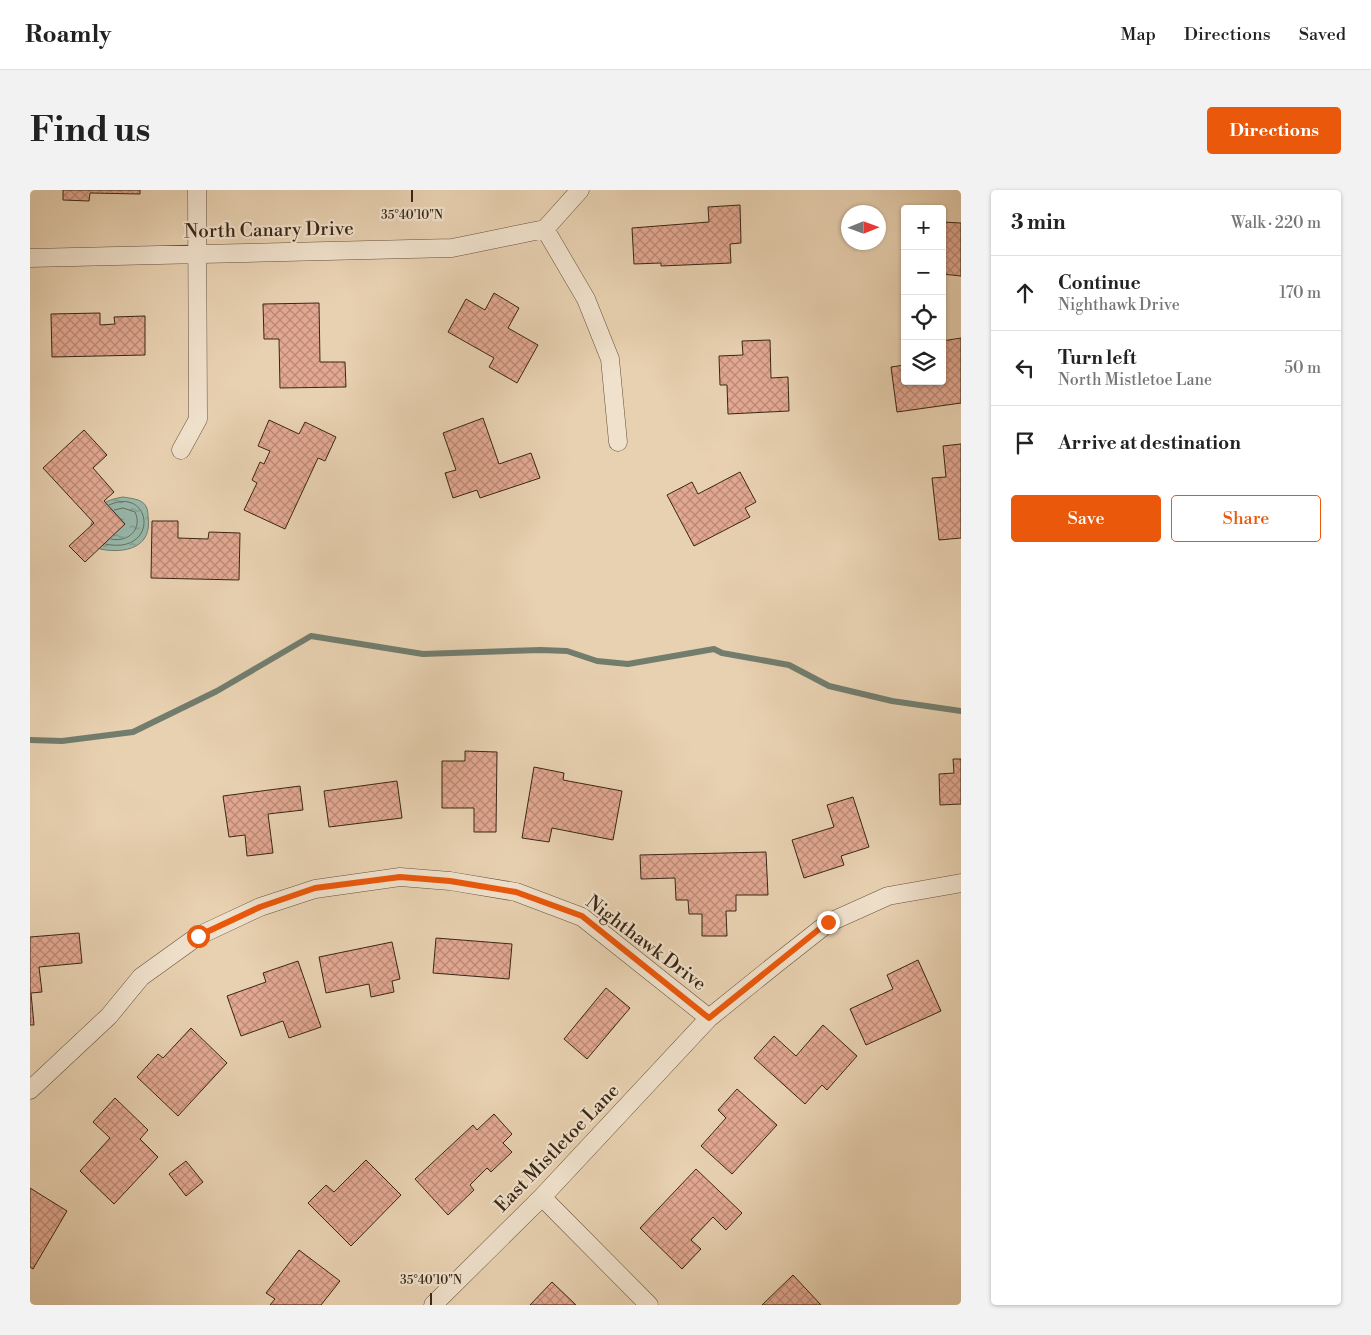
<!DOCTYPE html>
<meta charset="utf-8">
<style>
:root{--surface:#fff;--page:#f2f2f2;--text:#222;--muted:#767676;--line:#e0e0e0;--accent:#ea580c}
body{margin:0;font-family:"Libre Bodoni",serif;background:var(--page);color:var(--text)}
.controls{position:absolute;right:15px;top:15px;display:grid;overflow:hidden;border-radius:5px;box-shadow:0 1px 4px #0004}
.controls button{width:45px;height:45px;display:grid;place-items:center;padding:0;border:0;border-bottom:1px solid var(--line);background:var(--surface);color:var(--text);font:25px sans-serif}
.compass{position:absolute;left:811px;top:15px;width:45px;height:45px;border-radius:50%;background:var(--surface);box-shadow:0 1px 4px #0004;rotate:89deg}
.stop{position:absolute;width:15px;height:15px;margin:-11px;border:4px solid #ea580c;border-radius:50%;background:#fff}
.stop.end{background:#ea580c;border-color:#fff;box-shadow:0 1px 5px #0008}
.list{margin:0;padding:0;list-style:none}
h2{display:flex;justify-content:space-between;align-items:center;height:65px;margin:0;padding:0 20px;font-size:21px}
h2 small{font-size:16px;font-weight:400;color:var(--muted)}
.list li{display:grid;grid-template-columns:32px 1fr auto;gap:15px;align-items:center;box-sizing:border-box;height:75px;padding:0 20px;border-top:1px solid var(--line)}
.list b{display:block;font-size:19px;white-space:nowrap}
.list p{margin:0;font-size:16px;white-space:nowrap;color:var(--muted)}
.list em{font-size:16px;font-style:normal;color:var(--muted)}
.actions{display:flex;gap:10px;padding:15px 20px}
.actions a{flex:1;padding:11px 0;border:1px solid var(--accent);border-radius:5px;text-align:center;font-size:18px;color:var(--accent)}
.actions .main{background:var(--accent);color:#fff}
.icon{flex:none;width:28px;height:28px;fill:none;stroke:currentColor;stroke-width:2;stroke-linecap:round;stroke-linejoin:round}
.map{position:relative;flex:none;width:931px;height:1115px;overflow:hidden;border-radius:5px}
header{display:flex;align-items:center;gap:30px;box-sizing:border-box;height:70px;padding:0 25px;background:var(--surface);border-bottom:1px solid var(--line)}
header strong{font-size:24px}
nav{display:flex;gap:28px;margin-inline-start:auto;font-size:18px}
.intro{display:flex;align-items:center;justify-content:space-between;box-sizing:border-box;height:120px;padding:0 30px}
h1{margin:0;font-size:35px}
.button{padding:12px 22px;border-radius:5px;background:var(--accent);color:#fff;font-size:18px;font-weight:700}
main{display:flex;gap:30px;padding:0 30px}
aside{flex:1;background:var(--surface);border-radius:5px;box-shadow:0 1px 4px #0004}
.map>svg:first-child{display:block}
.water{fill:url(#water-ripples);stroke:#727d6e}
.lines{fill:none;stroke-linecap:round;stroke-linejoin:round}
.shore{stroke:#686e60;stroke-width:1}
.stream{stroke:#727d6e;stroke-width:6}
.building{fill:url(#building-cross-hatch);stroke:#3a2615}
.minor-casing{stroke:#66513c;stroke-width:19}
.minor{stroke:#f0e1cc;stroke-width:18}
.route{stroke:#ea580c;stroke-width:6}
.ticks{fill:none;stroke:#3a2615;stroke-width:2}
.labels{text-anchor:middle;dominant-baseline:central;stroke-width:4.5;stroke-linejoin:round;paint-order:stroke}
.street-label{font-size:19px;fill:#3a2615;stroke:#f0e1cc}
.ticks-label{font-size:12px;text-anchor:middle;fill:#3a2615;stroke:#f0e1cc;stroke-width:4.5;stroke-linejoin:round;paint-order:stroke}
</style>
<header>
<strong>Roamly</strong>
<nav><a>Map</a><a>Directions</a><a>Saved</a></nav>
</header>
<div class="intro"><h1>Find us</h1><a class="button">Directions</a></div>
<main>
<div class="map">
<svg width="931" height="1115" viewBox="0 0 931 1115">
<defs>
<pattern id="water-ripples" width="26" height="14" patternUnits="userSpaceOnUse" patternTransform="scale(1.25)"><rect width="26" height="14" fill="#97b7aa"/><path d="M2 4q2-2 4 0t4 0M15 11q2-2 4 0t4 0" fill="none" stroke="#7c9589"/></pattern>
<pattern id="building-cross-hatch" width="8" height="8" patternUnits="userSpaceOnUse" patternTransform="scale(1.25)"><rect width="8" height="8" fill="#e3a892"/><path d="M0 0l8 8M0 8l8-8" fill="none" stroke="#b98976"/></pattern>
</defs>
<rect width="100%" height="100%" fill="#e8d1b1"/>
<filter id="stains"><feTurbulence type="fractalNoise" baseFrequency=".004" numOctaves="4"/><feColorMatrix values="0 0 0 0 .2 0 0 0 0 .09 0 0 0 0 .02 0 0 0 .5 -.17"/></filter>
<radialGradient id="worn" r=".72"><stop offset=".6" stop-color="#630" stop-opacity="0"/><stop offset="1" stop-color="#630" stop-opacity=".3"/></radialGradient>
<path class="water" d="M93,307C99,308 108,309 112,312C117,315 118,321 118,326C123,358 95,364 70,359L60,339C66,317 70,311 93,307Z"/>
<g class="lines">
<path class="shore" d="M81,349C98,353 113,339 105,322L93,318L84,320
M75,354C130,366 123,295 79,315"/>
<path class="stream" d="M0,550L32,551L103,542L187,501L281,446L393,464L511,460L537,461L567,471L598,474L684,459L692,463L759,475L799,496L862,511L931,521"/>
</g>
<path class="building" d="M33,0H110V4L60,3L59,11L33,10Z
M710,15L711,53L700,54L701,73L631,76V73L604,74L602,38L679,32L678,17Z
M912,32L931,33V86L912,84Z
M464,103L489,118L478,138L508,155L487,193L459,177L464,168L418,142L436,109L455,120Z
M289,113L290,172H315L316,197L250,198L249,149H234L233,114Z
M70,123V135L85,134L84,127L115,126V165L22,167L21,124Z
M931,148V213L867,222L861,177L875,175V191H912V151Z
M740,150L741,188L758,187L759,221L698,224L697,195H690L689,166L713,165L712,151Z
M453,228L469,274L501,263L510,288L450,308L447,300L423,308L415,283L426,280L413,243Z
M239,230L269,244L275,232L306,247L295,271L288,268L255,339L214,320L227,293L222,290L230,272L234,274L240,261L228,256Z
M54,240L77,265L63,278L84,302L74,311L95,334L55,372L39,356L64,333L13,278Z
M931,254V348L909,350L902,288L916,287L913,256Z
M710,282L726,312L715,318L720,327L664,356L637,305L662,292L668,304Z
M122,331H148V348L178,349L179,342L210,343L209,390L121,388Z
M435,561L467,562L466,642H444V618H412V571H435Z
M923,569H931V614L910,615L909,584L924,583Z
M504,577L534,583L533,590L592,601L583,650L522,638L519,652L492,648Z
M367,591L372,628L299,637L294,601Z
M270,596L273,620L238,624L243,663L217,666L215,645L199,647L193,606Z
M823,607L839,657L811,666L814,675L774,688L762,650L804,637L797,615Z
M736,662L738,705H706V721H696L697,746H672V724H659L658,710H646L645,688L611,689L610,665Z
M49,743L52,773L9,777L12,802L1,803L4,835H0V747Z
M406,748L482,754L479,789L403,783Z
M362,752L370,789L362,791L364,802L341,807L339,794L296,803L289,767Z
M888,770L911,821L836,855L820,819L863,799L857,785Z
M268,771L291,837L259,848L253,831L211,846L197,806L236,792L233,783Z
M576,798L600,818L557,869L534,849Z
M793,835L827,866L797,900L792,895L775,914L724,868L744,846L766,866Z
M161,838L197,873L148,926L107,887L128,864L133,868Z
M707,899L747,935L702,984L671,956L696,928L688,920Z
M85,908L118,940L110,949L128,967L84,1014L50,981L80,948L63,932Z
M464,924L482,944L473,953L482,962L461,982L457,978L440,995L444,1000L418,1025L385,989L443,935L447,940Z
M336,970L371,1005L321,1056L278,1013L296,995L304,1002Z
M156,971L173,992L156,1006L139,984Z
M666,979L712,1023L696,1040L683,1027L661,1050L671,1059L652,1079L610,1038Z
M0,998L37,1021L3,1079L0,1077Z
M269,1060L310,1091L291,1115H240L245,1109L236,1103Z
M763,1085L791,1115H732Z
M522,1092L546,1115H500Z"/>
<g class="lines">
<g class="minor-casing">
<path id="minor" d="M515,39L556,109L580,169L588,252
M0,68L422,58L515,39L550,0
M151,260L168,229L167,0
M0,900L79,826L111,787L168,746L230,717L285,699L370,687L420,691L486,702L552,727L679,828
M512,1007L619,1115
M403,1115L512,1007L679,828L746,774L798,733L858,706L931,693"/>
</g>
<use href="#minor" class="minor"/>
</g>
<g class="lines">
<path class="route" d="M168,746L230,717L285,698L370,687L420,691L486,702L552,726L679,828L798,732"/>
</g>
<path class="ticks" d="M382,0V12M401,1103V1115"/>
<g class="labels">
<g class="street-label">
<text transform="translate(239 40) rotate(-1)">North Canary Drive</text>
<text transform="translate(616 753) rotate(37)">Nighthawk Drive</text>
<text transform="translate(527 958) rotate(-46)">East Mistletoe Lane</text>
</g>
</g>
<g class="ticks-label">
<text x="382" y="29">35°40'10"N</text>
<text x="401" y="1094">35°40'10"N</text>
</g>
<rect width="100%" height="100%" filter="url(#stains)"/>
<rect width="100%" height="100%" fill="url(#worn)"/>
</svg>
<div class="controls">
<button>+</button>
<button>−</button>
<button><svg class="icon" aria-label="locate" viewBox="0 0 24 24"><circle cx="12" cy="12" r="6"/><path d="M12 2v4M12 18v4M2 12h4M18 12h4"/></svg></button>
<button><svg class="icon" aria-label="layers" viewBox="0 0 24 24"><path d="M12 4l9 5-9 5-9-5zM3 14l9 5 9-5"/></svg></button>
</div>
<svg class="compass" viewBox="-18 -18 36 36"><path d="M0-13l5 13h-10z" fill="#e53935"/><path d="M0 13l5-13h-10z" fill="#767676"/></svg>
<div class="stop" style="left:168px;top:746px"></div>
<div class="stop end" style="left:798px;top:732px"></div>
</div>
<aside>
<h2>3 min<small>Walk · 220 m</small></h2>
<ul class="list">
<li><svg class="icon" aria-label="ahead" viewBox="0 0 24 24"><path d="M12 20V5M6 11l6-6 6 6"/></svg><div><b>Continue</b><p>Nighthawk Drive</p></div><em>170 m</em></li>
<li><svg class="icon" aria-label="left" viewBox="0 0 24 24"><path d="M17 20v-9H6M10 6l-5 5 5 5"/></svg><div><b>Turn left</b><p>North Mistletoe Lane</p></div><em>50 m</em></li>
<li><svg class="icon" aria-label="arrive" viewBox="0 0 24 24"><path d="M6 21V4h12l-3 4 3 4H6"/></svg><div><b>Arrive at destination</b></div></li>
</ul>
<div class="actions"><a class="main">Save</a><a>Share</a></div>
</aside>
</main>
